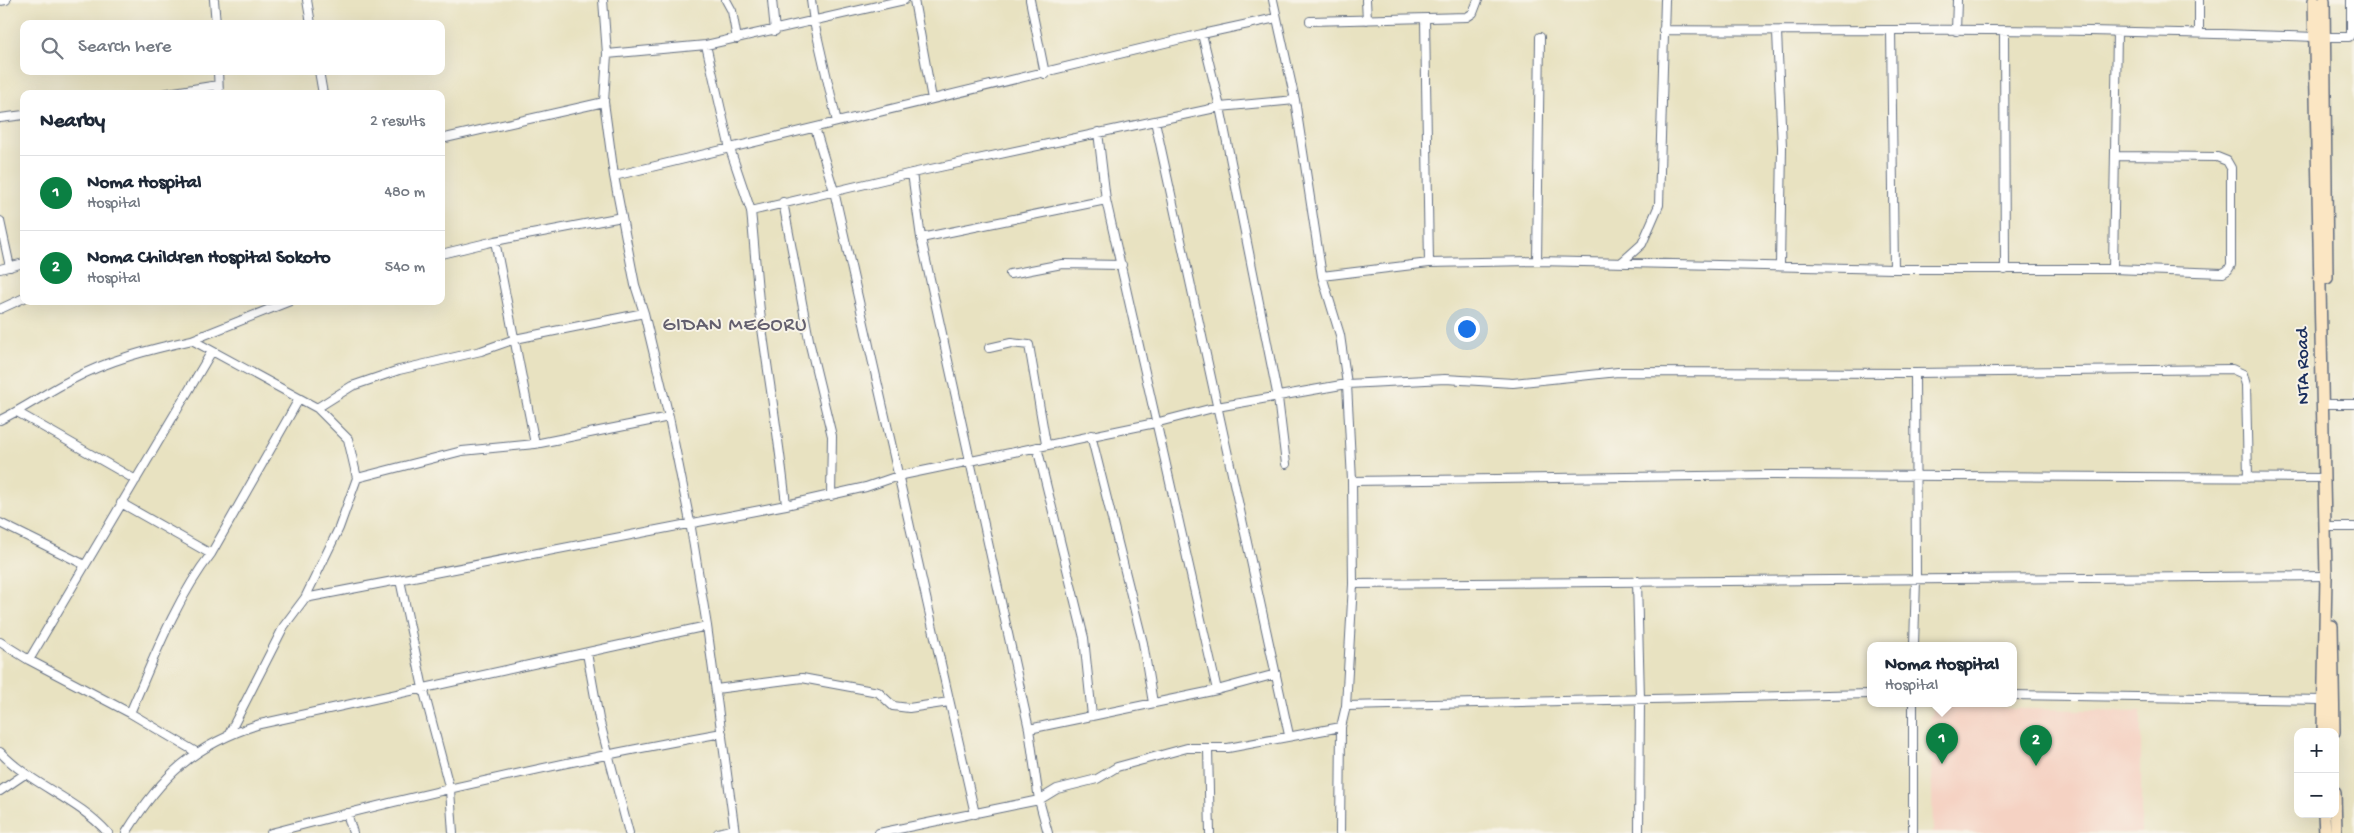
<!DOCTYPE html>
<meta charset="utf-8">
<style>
:root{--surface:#fff;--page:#f6f6f7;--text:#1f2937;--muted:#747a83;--line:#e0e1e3;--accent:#0b8043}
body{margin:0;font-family:"Gochi Hand",sans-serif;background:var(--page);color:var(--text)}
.controls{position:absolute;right:15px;bottom:15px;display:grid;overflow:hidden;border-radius:10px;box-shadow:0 5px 20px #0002}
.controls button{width:45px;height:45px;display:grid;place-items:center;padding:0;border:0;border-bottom:1px solid var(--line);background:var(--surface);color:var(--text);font:25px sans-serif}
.you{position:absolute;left:1466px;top:328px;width:18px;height:18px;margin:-12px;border:4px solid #fff;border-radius:50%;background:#1a73e8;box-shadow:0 0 0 8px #1a73e833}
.badge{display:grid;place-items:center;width:32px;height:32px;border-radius:50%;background:var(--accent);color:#fff;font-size:16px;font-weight:700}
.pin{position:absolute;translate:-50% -41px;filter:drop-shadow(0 1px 2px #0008)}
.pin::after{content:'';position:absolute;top:26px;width:18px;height:15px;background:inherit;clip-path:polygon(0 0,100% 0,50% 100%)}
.popup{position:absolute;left:1867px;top:642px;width:150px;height:65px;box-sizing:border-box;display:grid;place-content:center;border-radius:10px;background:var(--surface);filter:drop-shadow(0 1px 4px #0005);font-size:16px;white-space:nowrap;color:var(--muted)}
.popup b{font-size:19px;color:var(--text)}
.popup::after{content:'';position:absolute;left:50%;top:100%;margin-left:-10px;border:10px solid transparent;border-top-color:var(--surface)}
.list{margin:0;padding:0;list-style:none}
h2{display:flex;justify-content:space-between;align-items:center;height:65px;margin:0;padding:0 20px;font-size:21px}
h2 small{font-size:16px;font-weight:400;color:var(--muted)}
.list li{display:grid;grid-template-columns:32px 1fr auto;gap:15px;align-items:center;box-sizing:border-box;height:75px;padding:0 20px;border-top:1px solid var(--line)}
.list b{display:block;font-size:19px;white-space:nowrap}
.list p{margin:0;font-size:16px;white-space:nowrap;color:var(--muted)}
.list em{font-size:16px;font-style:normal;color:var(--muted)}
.icon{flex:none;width:28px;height:28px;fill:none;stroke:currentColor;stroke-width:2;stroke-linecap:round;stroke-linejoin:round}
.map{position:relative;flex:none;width:2354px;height:833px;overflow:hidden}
.search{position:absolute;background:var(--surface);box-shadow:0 5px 20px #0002;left:20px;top:20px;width:425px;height:55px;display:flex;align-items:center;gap:12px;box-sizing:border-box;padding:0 18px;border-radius:10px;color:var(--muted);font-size:19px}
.panel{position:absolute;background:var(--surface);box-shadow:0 5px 20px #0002;left:20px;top:90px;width:425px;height:215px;border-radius:10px}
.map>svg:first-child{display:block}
.built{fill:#f5d2c3}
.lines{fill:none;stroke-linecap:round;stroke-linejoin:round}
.street-casing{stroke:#636e81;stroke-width:10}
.secondary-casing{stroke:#636e81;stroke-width:14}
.street{stroke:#fff;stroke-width:8}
.secondary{stroke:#fbe6c3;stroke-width:11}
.labels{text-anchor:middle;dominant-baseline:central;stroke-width:4;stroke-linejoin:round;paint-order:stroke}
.street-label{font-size:19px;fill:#1b2f5e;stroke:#f7f3e8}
.neighbourhood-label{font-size:20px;letter-spacing:1px;fill:#635f6e;stroke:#f7f3e8}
</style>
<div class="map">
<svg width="2354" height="833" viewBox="0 0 2354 833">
<rect width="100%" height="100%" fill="#f7f3e8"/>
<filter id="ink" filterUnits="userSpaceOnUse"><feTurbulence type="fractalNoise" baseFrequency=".02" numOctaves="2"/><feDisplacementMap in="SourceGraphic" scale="10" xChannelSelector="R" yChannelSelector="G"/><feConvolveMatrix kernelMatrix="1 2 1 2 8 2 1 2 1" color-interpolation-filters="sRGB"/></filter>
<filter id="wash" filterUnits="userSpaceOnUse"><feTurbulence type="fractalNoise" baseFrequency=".0096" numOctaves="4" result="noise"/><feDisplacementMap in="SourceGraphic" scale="20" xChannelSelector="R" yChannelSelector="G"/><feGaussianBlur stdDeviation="1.12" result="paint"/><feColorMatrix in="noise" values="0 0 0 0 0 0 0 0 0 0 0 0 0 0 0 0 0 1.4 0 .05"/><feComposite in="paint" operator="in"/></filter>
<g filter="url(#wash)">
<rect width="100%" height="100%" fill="#e8e2c1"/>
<path class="built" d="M1932,707L2141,711V833H1933L1930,715H1933Z"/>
</g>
<g filter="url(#ink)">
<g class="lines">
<g class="street-casing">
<path id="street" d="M214,0L216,24
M307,0L311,24
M603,0L607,54L604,102L614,176L635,285L644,313L669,417L690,522L707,626L735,833
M726,0L732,11L737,39
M772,0L775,31
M811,0L814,22L837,122
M914,0L932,99
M1030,0L1045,74
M1273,0L1295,100L1322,276L1340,335L1347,384L1352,481L1353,584L1346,706L1341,727L1340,833
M1366,0L1367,20
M2199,0V33
M0,1L6,0
M1425,19L1429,263
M1310,21L1467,17L1473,13L1478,0
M1663,30C1739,31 1815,30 1890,30C2032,29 2173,32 2314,37
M1891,30L1894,269
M1956,31L1957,0
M2004,31L2005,270
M1777,32L1782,147L1780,265
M1202,34L1220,107L1278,398L1286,464
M2325,37H2349L2351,34V0
M706,45L730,149L751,211
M607,54L706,45L904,0
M218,71L219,94
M319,71L323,94
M162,94L218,85
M0,118L24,115
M1155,121L1289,735
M815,128L834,191L975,814
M1098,132L1106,200L1217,690
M441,139L604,102
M912,173L921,238L1029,729L1039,800L1048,833
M614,176L1202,34L1276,18
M783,202L810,345L832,436L831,496
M0,221L10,267
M921,238L1106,200
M495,241L535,444
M441,254L495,241L622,217
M1537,261L1540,37
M1622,262L1642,244L1659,205L1665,0
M0,269L24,263
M2113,269L2117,33
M1010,274L1062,264L1122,265
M1322,276L1429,263L1537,261L1894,269H2113L2223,273L2228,270L2231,265V168L2227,161L2217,157L2115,156
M0,309L24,298
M192,340L290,301
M989,348L1011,343L1029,345L1046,444
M2329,404H2354
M317,408L352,386L399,370L481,351L515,339L644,313
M17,412L136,480
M0,420C25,408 47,392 71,380C108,360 151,349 192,340L317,408L348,439L357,478L339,528L305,598
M1091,435L1143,643L1153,703
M1037,447L1084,638L1092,716
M357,478L462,451L535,444L669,417
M1352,481L1770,475L2324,478
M121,503L211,554
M786,505C780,446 770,387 762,328C757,289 755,250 751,211L912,173L1220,107L1295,100
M0,523L85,565
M2331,527H2354
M400,580L423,688L450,790L453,833
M1637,581L1640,698L1639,833
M1353,584L2326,576
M0,642L29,660L130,713L196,752
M1914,645L1916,579L1915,373
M587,653L599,719L629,833
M29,660L212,351
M716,689L802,678L878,692L893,706L909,708L949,702
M2013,695L2322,700
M1913,703V833
M1346,706L1871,694
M130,713C153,660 176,599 211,554L299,399
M1029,729L1217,690L1276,674
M229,734L284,626L305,598L786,505L866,487L898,476L1155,423L1217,407L1347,384L1445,379L1513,383L1618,372L1915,373L2232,369L2243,374L2246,385L2248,478
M1208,749L1210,833
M0,752C31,785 78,799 108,833
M0,791L25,774
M347,813L353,833
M126,833C162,775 194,745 260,724L707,626
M271,833C420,794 570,760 722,733
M718,833L734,829
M879,833L1039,800L1057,789L1097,779L1117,767L1187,748H1228L1341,727"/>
</g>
<g class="secondary-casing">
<path id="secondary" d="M2314,0L2326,576L2323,732
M2324,0L2327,278
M2332,626L2334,732
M2335,793L2336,833
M2324,814L2325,833"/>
</g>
<use href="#street" class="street"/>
<use href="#secondary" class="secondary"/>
</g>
</g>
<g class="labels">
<g class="street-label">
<text transform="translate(2304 366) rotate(-91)">NTA Road</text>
</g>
<g class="neighbourhood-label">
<text x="735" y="326">GIDAN MEGORU</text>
</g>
</g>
</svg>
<div class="controls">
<button>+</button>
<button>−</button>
</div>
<div class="you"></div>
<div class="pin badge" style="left:1942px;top:764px">1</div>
<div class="popup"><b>Noma Hospital</b>Hospital</div>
<div class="pin badge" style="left:2036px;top:766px">2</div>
<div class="search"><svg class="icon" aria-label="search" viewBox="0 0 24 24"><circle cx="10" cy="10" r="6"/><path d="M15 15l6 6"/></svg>Search here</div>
<section class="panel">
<h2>Nearby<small>2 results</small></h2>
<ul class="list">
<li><span class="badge">1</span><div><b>Noma Hospital</b><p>Hospital</p></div><em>480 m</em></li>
<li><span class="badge">2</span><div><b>Noma Children Hospital Sokoto</b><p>Hospital</p></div><em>540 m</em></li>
</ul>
</section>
</div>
